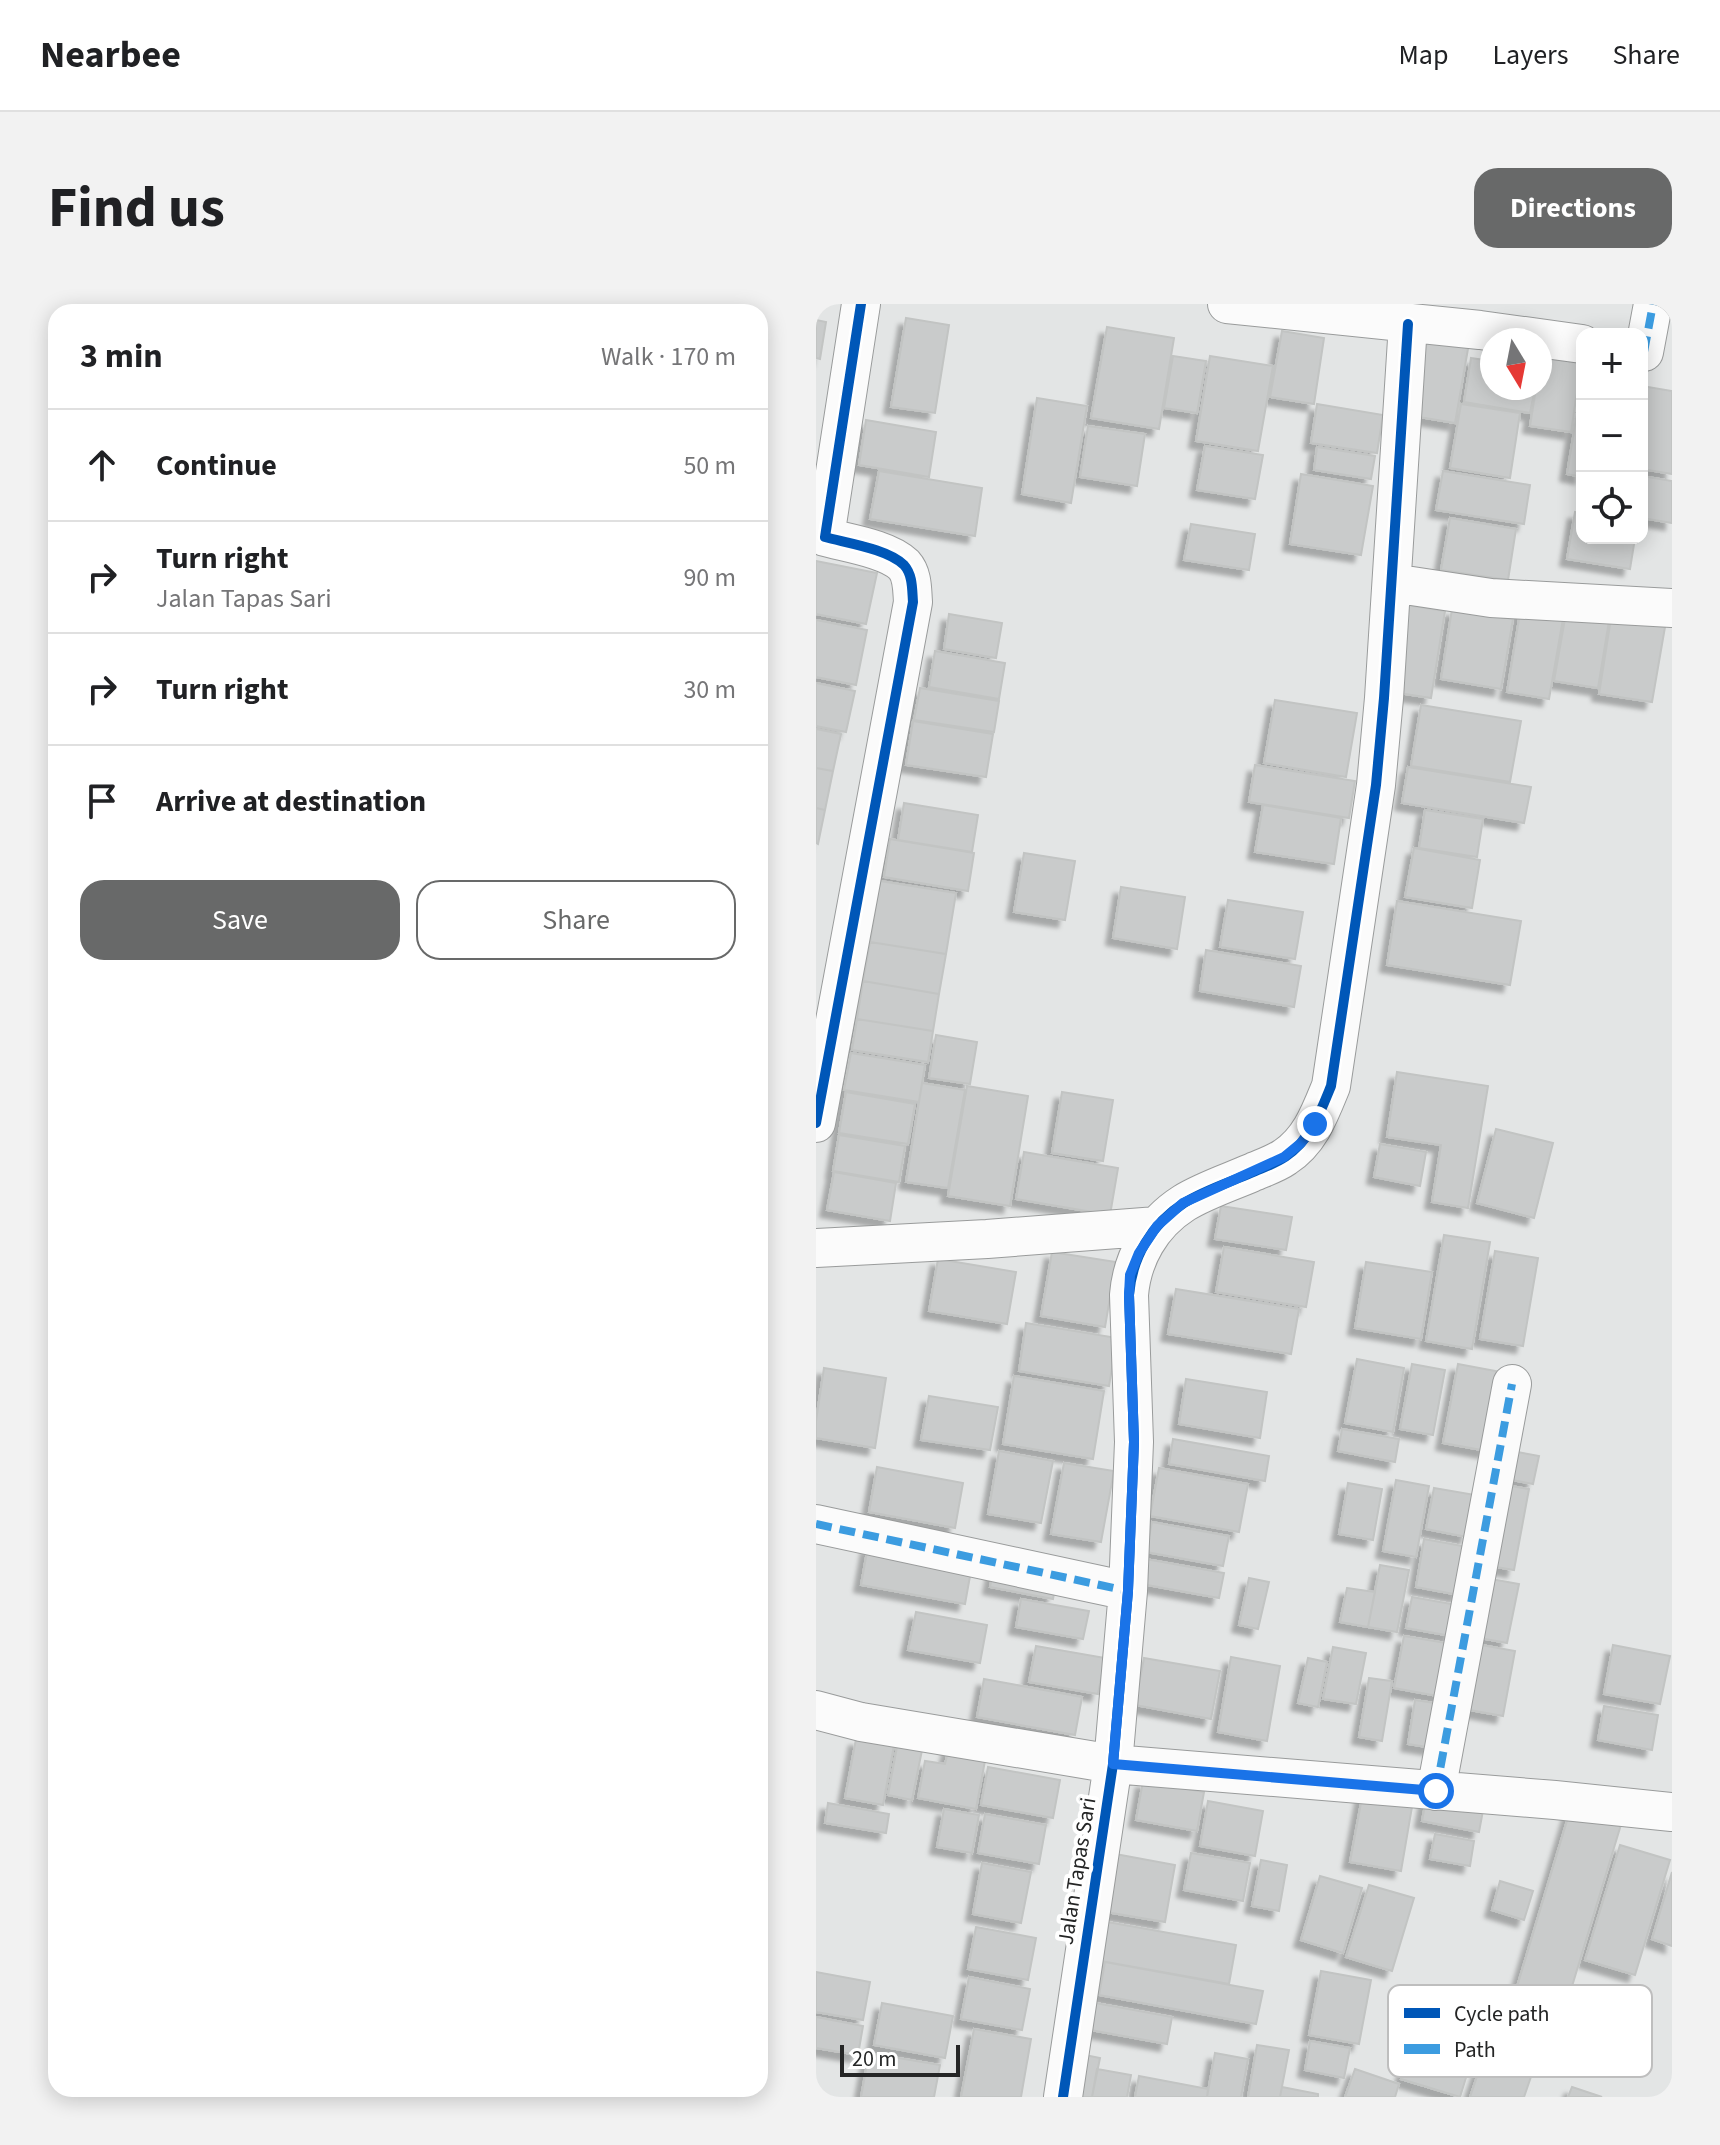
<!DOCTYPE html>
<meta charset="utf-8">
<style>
:root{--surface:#fff;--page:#f2f2f2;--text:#202124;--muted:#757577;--line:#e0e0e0;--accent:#686969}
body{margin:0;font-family:"Source Sans 3",sans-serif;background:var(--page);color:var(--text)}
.controls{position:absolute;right:24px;top:24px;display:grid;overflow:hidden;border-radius:16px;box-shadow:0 4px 20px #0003}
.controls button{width:72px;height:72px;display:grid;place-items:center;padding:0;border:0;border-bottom:2px solid var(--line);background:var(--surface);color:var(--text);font:40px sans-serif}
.compass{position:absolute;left:664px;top:24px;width:72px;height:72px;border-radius:50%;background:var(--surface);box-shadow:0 4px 20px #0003;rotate:170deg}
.scale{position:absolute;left:24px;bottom:20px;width:120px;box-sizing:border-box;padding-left:8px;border:4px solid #252626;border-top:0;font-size:22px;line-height:28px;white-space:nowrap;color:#252626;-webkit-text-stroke:6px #fff;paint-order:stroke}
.stop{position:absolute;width:24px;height:24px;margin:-18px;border:6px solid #1a73e8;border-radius:50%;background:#fff}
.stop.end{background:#1a73e8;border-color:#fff;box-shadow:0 2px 8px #0008}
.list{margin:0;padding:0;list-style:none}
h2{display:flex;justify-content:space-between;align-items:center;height:104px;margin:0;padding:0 32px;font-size:34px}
h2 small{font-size:26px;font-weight:400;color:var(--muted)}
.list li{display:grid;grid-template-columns:52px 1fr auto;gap:24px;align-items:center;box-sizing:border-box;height:112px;padding:0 32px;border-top:2px solid var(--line)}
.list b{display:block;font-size:30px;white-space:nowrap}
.list p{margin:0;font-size:26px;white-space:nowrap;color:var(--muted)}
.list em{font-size:26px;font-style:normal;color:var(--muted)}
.actions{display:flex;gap:16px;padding:24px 32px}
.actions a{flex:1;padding:18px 0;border:2px solid var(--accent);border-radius:24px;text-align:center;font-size:28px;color:var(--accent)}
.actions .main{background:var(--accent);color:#fff}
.icon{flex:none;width:44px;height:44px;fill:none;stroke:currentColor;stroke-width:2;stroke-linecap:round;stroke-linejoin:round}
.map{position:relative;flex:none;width:856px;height:1793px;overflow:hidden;border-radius:24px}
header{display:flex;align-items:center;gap:48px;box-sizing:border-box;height:112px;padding:0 40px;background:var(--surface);border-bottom:2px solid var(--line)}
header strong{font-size:38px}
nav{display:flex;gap:44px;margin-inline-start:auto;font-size:28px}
.intro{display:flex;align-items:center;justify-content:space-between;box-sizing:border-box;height:192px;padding:0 48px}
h1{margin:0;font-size:56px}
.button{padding:20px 36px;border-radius:24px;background:var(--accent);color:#fff;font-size:28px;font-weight:700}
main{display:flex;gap:48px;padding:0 48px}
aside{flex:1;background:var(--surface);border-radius:24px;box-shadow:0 4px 20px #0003}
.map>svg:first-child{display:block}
.building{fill:#c9cbcb;stroke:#c2c4c3;stroke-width:2;filter:url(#shadow)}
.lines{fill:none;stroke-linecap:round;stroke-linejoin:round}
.minor-casing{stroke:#999b9b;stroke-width:40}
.minor{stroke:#fbfbfb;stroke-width:38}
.quiet{stroke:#3c9ce0;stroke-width:8;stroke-dasharray:16 8;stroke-linecap:butt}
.cycleway-casing{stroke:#fff;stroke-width:15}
.cycleway{stroke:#0057b8;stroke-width:10}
.route{stroke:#1a73e8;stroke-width:10}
.labels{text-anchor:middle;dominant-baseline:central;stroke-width:8;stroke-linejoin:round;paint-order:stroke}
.street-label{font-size:22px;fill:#252626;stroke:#fff}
.key{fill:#fff;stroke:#bebebe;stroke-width:2}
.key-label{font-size:22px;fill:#252626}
</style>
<header>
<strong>Nearbee</strong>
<nav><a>Map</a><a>Layers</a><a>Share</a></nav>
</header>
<div class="intro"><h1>Find us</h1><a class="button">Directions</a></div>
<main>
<aside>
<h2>3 min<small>Walk · 170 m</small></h2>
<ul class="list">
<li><svg class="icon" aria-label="ahead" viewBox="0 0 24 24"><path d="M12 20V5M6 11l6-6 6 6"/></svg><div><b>Continue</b></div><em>50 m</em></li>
<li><svg class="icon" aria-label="right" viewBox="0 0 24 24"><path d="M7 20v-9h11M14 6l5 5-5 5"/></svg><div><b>Turn right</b><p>Jalan Tapas Sari</p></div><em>90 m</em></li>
<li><svg class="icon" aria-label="right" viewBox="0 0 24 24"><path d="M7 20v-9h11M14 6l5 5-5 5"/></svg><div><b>Turn right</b></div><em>30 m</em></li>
<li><svg class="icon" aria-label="arrive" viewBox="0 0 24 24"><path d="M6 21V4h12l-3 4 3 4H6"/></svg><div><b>Arrive at destination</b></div></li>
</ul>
<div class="actions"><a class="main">Save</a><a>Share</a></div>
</aside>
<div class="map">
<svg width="856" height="1793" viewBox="0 0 856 1793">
<defs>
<filter id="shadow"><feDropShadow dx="-7" dy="7" stdDeviation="2" flood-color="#0004"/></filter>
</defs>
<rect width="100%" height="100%" fill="#e3e5e5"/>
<path class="building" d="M90,14L133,21L119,109L75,103Z
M0,16L10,18L4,55L0,54Z
M291,23L358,34L343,125L275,114Z
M466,27L508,34L498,100L454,93Z
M610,32L653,39L639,119L597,112Z
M726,48L766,55L755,128L714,122L720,84H724Z
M357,52L390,57L381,109L348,104Z
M394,52L457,62L442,147L380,137Z
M655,54L676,57V84H719L714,109L648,98Z
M766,78V173L751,170Z
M826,82L856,87V170L826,165Z
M221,94L271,102L255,199L206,190Z
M501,100L567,111L561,149L495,139Z
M645,100L704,109L694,174L634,164Z
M50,116L120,128L113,173L43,161Z
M272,122L329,130L321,182L264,173Z
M389,142L447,151L439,195L381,186Z
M501,143L559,152L555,175L498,166Z
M63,167L166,184L159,232L54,215Z
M627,167L714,181L708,220L620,206Z
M485,170L557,182L545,251L474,240Z
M826,172L856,177V219L826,214Z
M759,208L766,209V234H819L814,265L751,255Z
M634,214L700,225L692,276L625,266Z
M375,220L439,230L433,266L368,256Z
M0,257L61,269L50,320L0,310Z
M591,301L629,307L615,394L576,388Z
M705,303L748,309L733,395L691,388Z
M636,305L697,315L685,385L625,375Z
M750,309L793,317L782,384L738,377Z
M133,310L186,319L180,354L128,345Z
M795,314L849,323L836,398L783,390Z
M0,316L51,326L40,381L0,373Z
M119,347L189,359L183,395L113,383Z
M0,379L39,387L30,428L0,422Z
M104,384L183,397L178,428L98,416Z
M459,396L541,409L530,473L448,459Z
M605,401L705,417L694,478L595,462Z
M97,417L177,430L170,473L90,461Z
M0,425L25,430L17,467L0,464Z
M439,461L539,477L533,514L433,498Z
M592,463L715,483L708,519L586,499Z
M0,464L17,467L9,506L0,504Z
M88,499L162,511L156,548L82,536Z
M447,501L525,514L518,560L439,548Z
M0,504L9,506L2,540L0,539Z
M609,506L667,515L661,553L603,544Z
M74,535L158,549L152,587L68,573Z
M598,544L664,556L656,604L589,593Z
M208,549L259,557L249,616L198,608Z
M64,577L140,589L130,650L54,638Z
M305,583L369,593L361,645L297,634Z
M412,596L487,608L479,655L404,643Z
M581,597L705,617L694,681L571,661Z
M54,638L130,650L123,690L47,677Z
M390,646L485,662L478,703L384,687Z
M47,677L123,690L117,727L41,715Z
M41,715L117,727L112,758L36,746Z
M120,731L161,738L154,780L113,774Z
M35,749L109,761L103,798L28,786Z
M581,768L672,782L652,904L616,898L625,841L571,833Z
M106,779L149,786L132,884L90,878Z
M151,782L212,792L194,902L132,892Z
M30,788L99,800L92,840L23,829Z
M246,788L297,796L287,857L236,849Z
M680,825L737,839L718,914L661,899Z
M23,831L89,842L83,878L17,867Z
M564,840L610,848L604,882L558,873Z
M208,848L302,864L294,911L200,895Z
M18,868L80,879L74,917L11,906Z
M405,902L476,913L470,946L399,935Z
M628,931L674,938L656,1045L610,1037Z
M408,943L498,958L490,1003L400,988Z
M679,947L722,954L707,1042L664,1035Z
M236,948L300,958L289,1023L225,1012Z
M122,955L200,968L191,1020L113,1007Z
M550,958L616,968L605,1035L539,1024Z
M360,985L483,1005L475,1050L352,1030Z
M210,1019L301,1034L293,1082L203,1067Z
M541,1055L588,1064L577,1128L529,1119Z
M596,1060L629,1066L617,1131L584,1125Z
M642,1060L685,1068L671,1147L627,1139Z
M8,1064L70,1074L59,1144L0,1134V1117Z
M198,1072L288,1087L277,1155L187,1140Z
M370,1075L451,1088L444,1134L363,1120Z
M113,1092L182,1103L174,1146L105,1136Z
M526,1125L583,1135L579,1158L522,1147Z
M357,1135L453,1152L449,1177L353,1160Z
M691,1146L723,1152L717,1180L686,1174Z
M183,1147L237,1157L225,1219L172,1210Z
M248,1159L298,1167L285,1238L235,1230Z
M61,1163L147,1179L139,1224L53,1208Z
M343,1164L432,1180L423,1228L334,1212Z
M580,1176L613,1182L600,1253L567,1247Z
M532,1179L566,1185L557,1236L523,1230Z
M683,1180L713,1185L698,1266L668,1261Z
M618,1184L659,1191L651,1233L610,1225Z
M336,1218L413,1232L407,1262L330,1248Z
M608,1235L652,1243L643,1291L600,1283Z
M52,1242L156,1261L149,1300L45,1281Z
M324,1254L408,1269L403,1294L320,1279Z
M564,1261L593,1266L581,1328L552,1323Z
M178,1263L241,1274L237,1295L174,1283Z
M664,1273L703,1280L691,1339L653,1332Z
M433,1274L453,1278L442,1325L423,1321Z
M531,1284L559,1288L552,1323L524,1318Z
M596,1293L641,1301L635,1332L590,1324Z
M205,1295L273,1307L267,1335L200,1323Z
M100,1308L171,1321L164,1359L92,1346Z
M588,1332L636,1340L627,1393L578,1384Z
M649,1338L699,1347L687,1412L637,1403Z
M797,1341L854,1352L844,1400L788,1390Z
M220,1342L289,1354L282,1390L213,1378Z
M517,1343L550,1349L540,1400L507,1395Z
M415,1353L464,1362L451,1437L402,1428Z
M328,1354L404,1367L395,1415L319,1401Z
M492,1354L511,1358L502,1403L482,1399Z
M553,1374L576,1377L566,1437L543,1433Z
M168,1375L266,1393L259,1431L161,1413Z
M599,1396L625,1400L617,1444L592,1440Z
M788,1402L842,1411L836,1446L782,1436Z
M83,1432L108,1436L96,1496L72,1491Z
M40,1435L78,1441L67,1501L29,1494Z
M134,1440L171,1446L160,1505L102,1494L109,1457L129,1460Z
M172,1463L244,1476L237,1514L165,1501Z
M327,1477L388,1488L381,1527L320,1516Z
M547,1488L597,1497L585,1567L534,1558Z
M611,1490L668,1501L663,1528L606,1517Z
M392,1497L447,1507L439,1552L384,1542Z
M12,1499L73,1510L70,1529L9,1519Z
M756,1500L807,1514L747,1712L697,1696Z
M128,1505L163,1511L156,1549L121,1543Z
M169,1510L230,1521L223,1560L162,1549Z
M619,1530L658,1537L654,1562L614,1555Z
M804,1541L854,1556L819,1671L769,1656Z
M294,1549L359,1561L349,1618L284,1607Z
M375,1549L434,1559L427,1597L368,1586Z
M445,1556L471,1561L463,1607L436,1602Z
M166,1559L215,1568L205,1619L157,1610Z
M856,1568V1642L836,1635Z
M504,1572L546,1584L527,1649L485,1636Z
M684,1577L717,1587L708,1616L676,1606Z
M553,1581L598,1594L576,1667L530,1653Z
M286,1617L420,1641L413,1680L279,1656Z
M160,1623L220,1634L212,1676L152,1665Z
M289,1658L447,1687L440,1720L283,1691Z
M505,1667L555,1676L543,1740L493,1731Z
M0,1668L54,1678L47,1716L0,1708Z
M153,1673L214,1685L206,1726L145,1715Z
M274,1698L356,1713L351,1740L269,1725Z
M66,1699L137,1712L129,1754L58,1741Z
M0,1713L47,1722L42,1751L0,1744Z
M158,1725L215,1735L205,1793H145Z
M494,1737L534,1744L528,1774L489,1766Z
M441,1741L473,1746L464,1793H432Z
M596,1745L653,1764L644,1793L585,1775Z
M53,1749L124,1761L118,1793H45Z
M259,1749L284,1754L276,1793H251Z
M399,1749L432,1755L425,1793H391Z
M669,1749L718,1764L708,1793H654Z
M281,1765L315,1771L311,1793H276Z
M539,1765L583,1780L579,1793H529Z
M323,1772L392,1785L391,1793H319Z
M466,1783L502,1790V1793H464Z
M756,1783L786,1793H752Z"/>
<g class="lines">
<g class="minor-casing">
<path id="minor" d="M411,0L664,26L766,40
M828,48L837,0
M576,279L675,294L856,304
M0,819L97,298C96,286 97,271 88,261C72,245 31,239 9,233L45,0
M0,944L171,935L341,922
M0,1220L312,1287
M0,1406L45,1418L297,1460L739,1496L856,1508
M620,1487L696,1080
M247,1793L297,1460L312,1287L318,1138L313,991C316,954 335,920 368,899C387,887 414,878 435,869C446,864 459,860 469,853C494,837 504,809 515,782L560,481L568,394L592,20"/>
</g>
<use href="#minor" class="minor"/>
<path class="quiet" d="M828,48L837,0
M0,1220L312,1287
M620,1487L696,1080"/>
<g class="cycleway-casing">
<path id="cycleway" d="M0,819L97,298C96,286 97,271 88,261C72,245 31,239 9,233L45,0
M247,1793L297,1460L312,1287L318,1138L313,991C316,954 335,920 368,899C387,887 414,878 435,869C446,864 459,860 469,853C494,837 504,809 515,782L560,481L568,394L592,20"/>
</g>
<use href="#cycleway" class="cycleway"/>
</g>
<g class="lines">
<path class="route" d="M499,820L485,839L468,853L367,899L341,922L323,949L314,971L313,991L318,1138L312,1287L297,1460L620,1487"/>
</g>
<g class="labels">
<g class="street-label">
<text transform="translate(261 1567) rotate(-81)">Jalan Tapas Sari</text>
</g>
</g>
<rect x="572" y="1681" width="264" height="92" rx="12" class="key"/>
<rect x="588" y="1704" width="36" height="10" fill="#0057b8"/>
<rect x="588" y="1740" width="36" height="10" fill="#3c9ce0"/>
<g class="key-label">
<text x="638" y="1717">Cycle path</text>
<text x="638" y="1753">Path</text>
</g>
</svg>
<div class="controls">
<button>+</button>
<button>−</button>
<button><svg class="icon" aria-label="locate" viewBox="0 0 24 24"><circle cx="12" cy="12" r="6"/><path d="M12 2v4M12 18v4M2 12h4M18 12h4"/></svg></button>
</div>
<svg class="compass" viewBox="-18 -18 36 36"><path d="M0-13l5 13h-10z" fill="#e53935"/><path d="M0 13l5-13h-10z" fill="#757577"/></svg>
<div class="scale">20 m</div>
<div class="stop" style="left:620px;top:1487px"></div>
<div class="stop end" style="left:499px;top:820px"></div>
</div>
</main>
